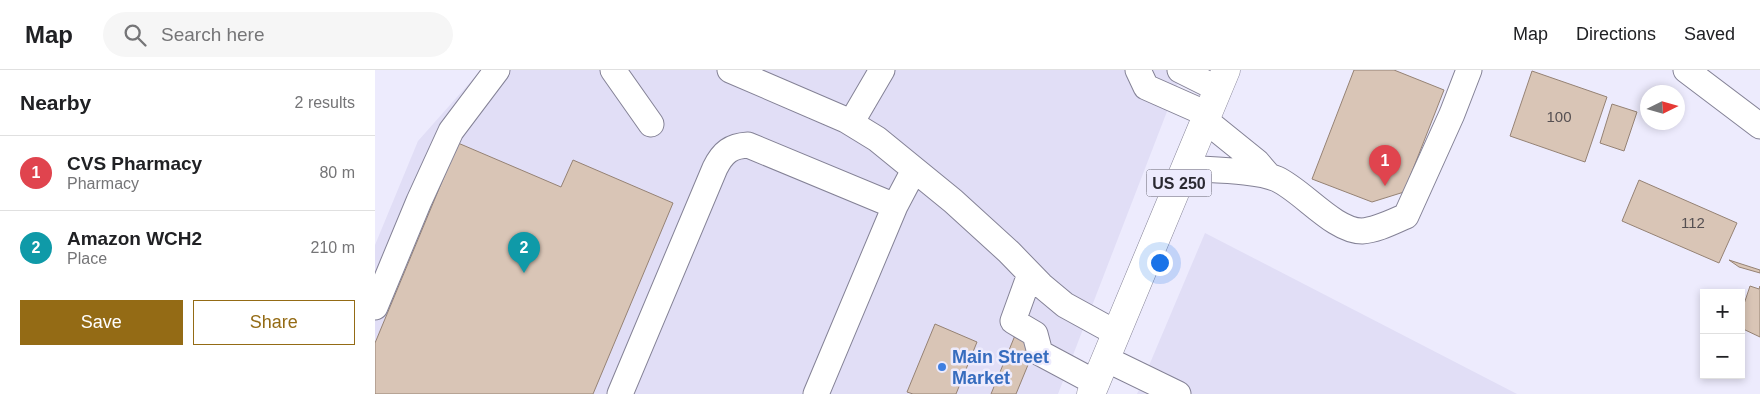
<!DOCTYPE html>
<meta charset="utf-8">
<style>
:root{--surface:#fff;--page:#f6f6f6;--text:#202124;--muted:#757577;--line:#e0e0e0;--accent:#946b15}
body{margin:0;font-family:Helvetica,sans-serif;background:var(--page);color:var(--text)}
.controls{position:absolute;right:15px;bottom:15px;display:grid;overflow:hidden;border-radius:0px;box-shadow:0 2px 8px #0003}
.controls button{width:45px;height:45px;display:grid;place-items:center;padding:0;border:0;border-bottom:1px solid var(--line);background:var(--surface);color:var(--text);font:25px sans-serif}
.compass{position:absolute;left:1265px;top:15px;width:45px;height:45px;border-radius:50%;background:var(--surface);box-shadow:0 2px 8px #0003;rotate:85deg}
.you{position:absolute;left:784px;top:192px;width:18px;height:18px;margin:-12px;border:4px solid #fff;border-radius:50%;background:#1a73e8;box-shadow:0 0 0 8px #1a73e833}
.badge{display:grid;place-items:center;width:32px;height:32px;border-radius:50%;background:var(--accent);color:#fff;font-size:16px;font-weight:700}
.pin{position:absolute;translate:-50% -41px;filter:drop-shadow(0 1px 2px #0008)}
.pin::after{content:'';position:absolute;top:26px;width:18px;height:15px;background:inherit;clip-path:polygon(0 0,100% 0,50% 100%)}
.list{margin:0;padding:0;list-style:none}
h2{display:flex;justify-content:space-between;align-items:center;height:65px;margin:0;padding:0 20px;font-size:21px}
h2 small{font-size:16px;font-weight:400;color:var(--muted)}
.list li{display:grid;grid-template-columns:32px 1fr auto;gap:15px;align-items:center;box-sizing:border-box;height:75px;padding:0 20px;border-top:1px solid var(--line)}
.list b{display:block;font-size:19px;white-space:nowrap}
.list p{margin:0;font-size:16px;white-space:nowrap;color:var(--muted)}
.list em{font-size:16px;font-style:normal;color:var(--muted)}
.actions{display:flex;gap:10px;padding:15px 20px}
.actions a{flex:1;padding:11px 0;border:1px solid var(--accent);border-radius:0px;text-align:center;font-size:18px;color:var(--accent)}
.actions .main{background:var(--accent);color:#fff}
.icon{flex:none;width:28px;height:28px;fill:none;stroke:currentColor;stroke-width:2;stroke-linecap:round;stroke-linejoin:round}
.map{position:relative;flex:none;width:1385px;height:324px;overflow:hidden}
header{display:flex;align-items:center;gap:30px;box-sizing:border-box;height:70px;padding:0 25px;background:var(--surface);border-bottom:1px solid var(--line)}
header strong{font-size:24px}
nav{display:flex;gap:28px;margin-inline-start:auto;font-size:18px}
.search{width:350px;height:45px;background:var(--page);display:flex;align-items:center;gap:12px;box-sizing:border-box;padding:0 18px;border-radius:28px;color:var(--muted);font-size:19px}
main{display:flex}
aside{flex:1;background:var(--surface)}
.map>svg:first-child{display:block}
.built{fill:#e1def6}
.building{fill:#d9c5b6;stroke:#958274}
.lines{fill:none;stroke-linecap:round;stroke-linejoin:round}
.minor-casing{stroke:#848296;stroke-width:27}
.major-casing{stroke:#848296;stroke-width:29}
.minor{stroke:#fff;stroke-width:25}
.major{stroke:#fff;stroke-width:28}
.shop-dot{fill:#3f7fe0;stroke:#edebfd;stroke-width:2}
.labels{text-anchor:middle;dominant-baseline:central;stroke-width:5;stroke-linejoin:round;paint-order:stroke}
.number-label{font-size:15px;fill:#565052}
.shield{fill:#edebfd;stroke:#64636e;stroke-width:1}
.shield-label{font-size:16px;font-weight:bold;fill:#2a2931}
.shop-label{font-size:18px;font-weight:bold;fill:#366cbe;stroke:#edebfd;text-anchor:start}
</style>
<header>
<strong>Map</strong>
<div class="search"><svg class="icon" aria-label="search" viewBox="0 0 24 24"><circle cx="10" cy="10" r="6"/><path d="M15 15l6 6"/></svg>Search here</div>
<nav><a>Map</a><a>Directions</a><a>Saved</a></nav>
</header>
<main>
<aside>
<h2>Nearby<small>2 results</small></h2>
<ul class="list">
<li><span class="badge" style="background:#e0444e">1</span><div><b>CVS Pharmacy</b><p>Pharmacy</p></div><em>80 m</em></li>
<li><span class="badge" style="background:#0f9aa8">2</span><div><b>Amazon WCH2</b><p>Place</p></div><em>210 m</em></li>
</ul>
<div class="actions"><a class="main">Save</a><a>Share</a></div>
</aside>
<div class="map">
<svg width="1385" height="324" viewBox="0 0 1385 324">
<rect width="100%" height="100%" fill="#edebfd"/>
<path class="built" d="M106,0H808L683,324H0V175L43,71Z
M830,163L1142,324H762Z"/>
<path class="building" d="M979,0H1019L1069,20L1029,122L997,132L937,109Z
M1157,1L1232,27L1210,92L1135,66Z
M1237,34L1262,42L1249,81L1225,73Z
M83,73L186,117L198,90L298,133L218,324H0V273Z
M1264,110L1362,153L1344,193L1247,151Z
M1354,190L1385,200V203L1364,197Z
M1375,216L1384,219L1385,216V267L1366,258V243Z
M560,254L602,272L581,324H538L532,322Z
M641,263L662,273L641,324H616Z"/>
<g class="lines">
<g class="minor-casing">
<path id="minor" d="M238,0L276,54
M355,0L471,50L502,69L578,131L634,182L666,215L690,235L741,263
M763,0L771,17L832,44
M805,0L843,19
M1311,0L1385,56
M830,50L882,92L894,106
M476,53L507,0
M810,98C835,100 882,100 902,109C928,121 959,161 987,161C1002,160 1017,152 1031,146L1077,44L1094,0
M655,204L638,251L660,264L665,283L721,313
M0,237L44,131L76,61L122,0
M731,289L803,324
M245,324L340,98C348,82 356,76 373,75L520,136
M441,324L520,136L539,100"/>
</g>
<g class="major-casing">
<path id="major" d="M716,324L851,0"/>
</g>
<use href="#minor" class="minor"/>
<use href="#major" class="major"/>
</g>
<circle class="shop-dot" cx="567" cy="297" r="5"/>
<g class="labels">
<g class="number-label">
<text x="1184" y="46">100</text>
<text x="1318" y="152">112</text>
</g>
<rect class="shield" x="771.5" y="99.5" width="65" height="27" rx="4"/>
<g class="shield-label">
<text x="804" y="113">US 250</text>
</g>
<g class="shop-label">
<text x="577" y="287">Main Street<tspan x="577" dy="21">Market</tspan></text>
</g>
</g>
</svg>
<div class="controls">
<button>+</button>
<button>−</button>
</div>
<svg class="compass" viewBox="-18 -18 36 36"><path d="M0-13l5 13h-10z" fill="#e53935"/><path d="M0 13l5-13h-10z" fill="#757577"/></svg>
<div class="you"></div>
<div class="pin badge" style="left:1010px;top:116px;background:#e0444e">1</div>
<div class="pin badge" style="left:149px;top:203px;background:#0f9aa8">2</div>
</div>
</main>
